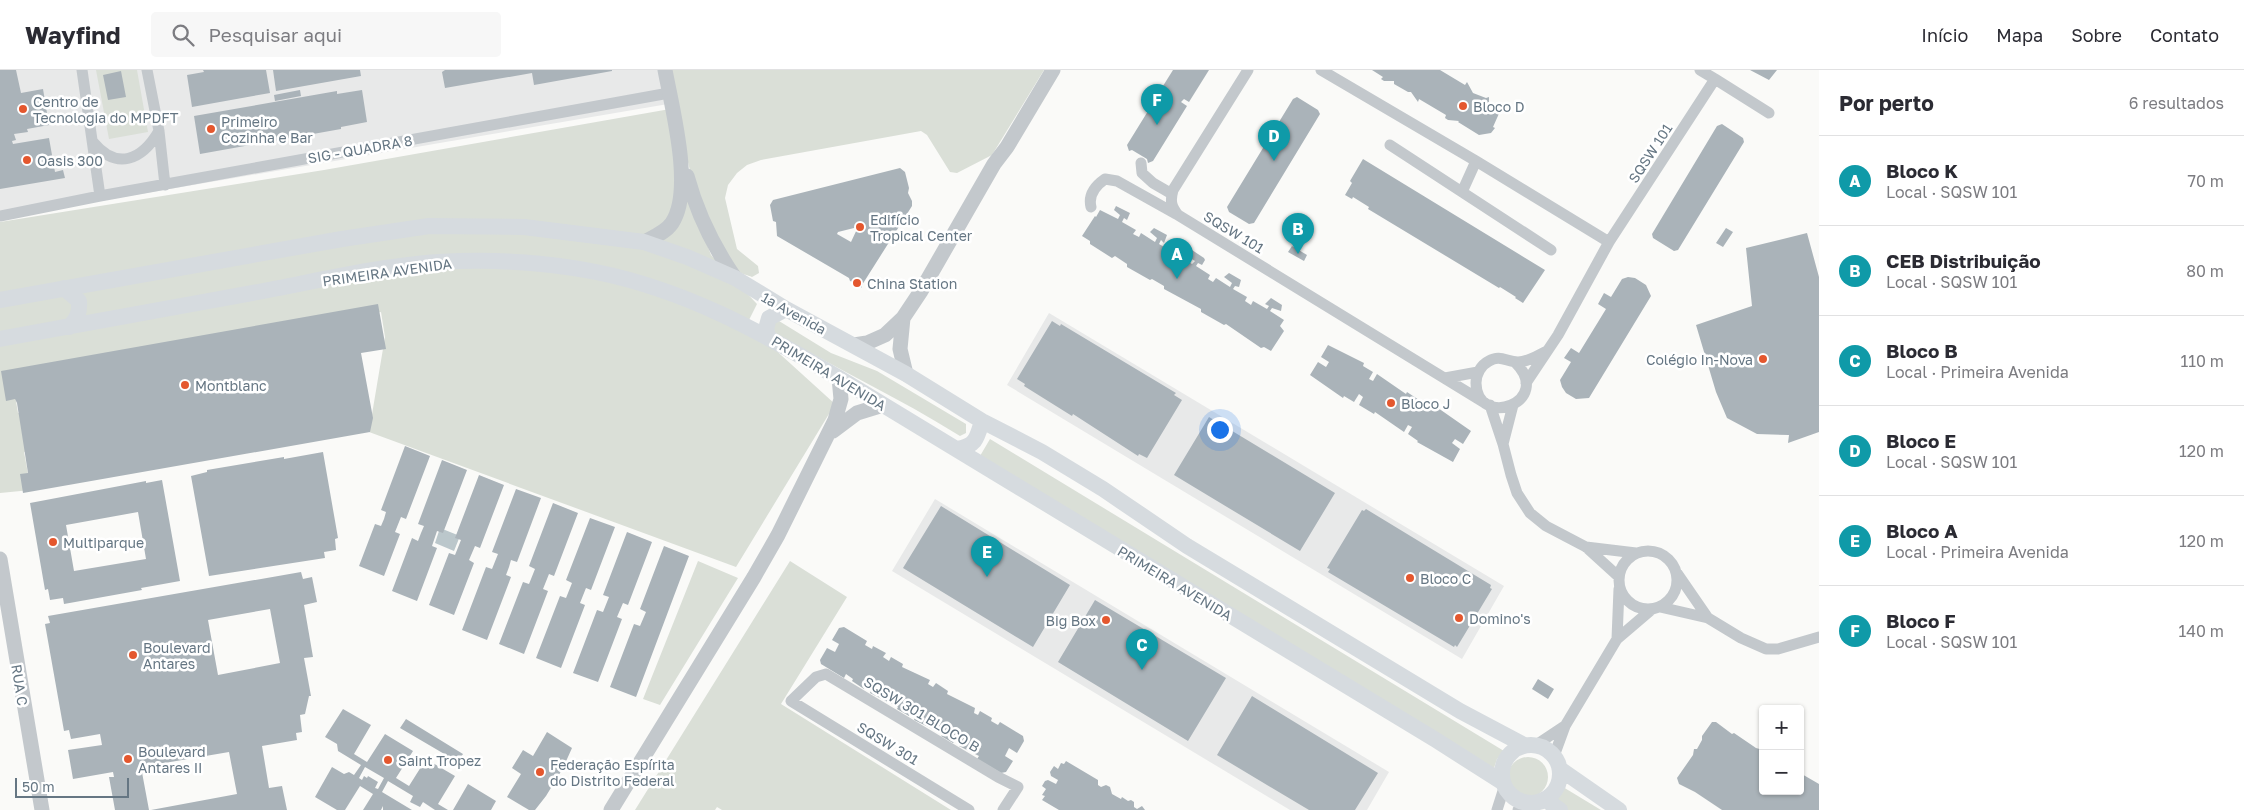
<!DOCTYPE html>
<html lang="pt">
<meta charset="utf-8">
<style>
:root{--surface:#fff;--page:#f7f7f7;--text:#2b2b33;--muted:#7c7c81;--line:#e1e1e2;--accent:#db2777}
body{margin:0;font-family:"Golos Text",sans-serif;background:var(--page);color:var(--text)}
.controls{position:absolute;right:15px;bottom:15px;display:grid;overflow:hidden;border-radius:5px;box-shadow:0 1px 4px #0004}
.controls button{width:45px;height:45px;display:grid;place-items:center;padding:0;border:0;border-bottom:1px solid var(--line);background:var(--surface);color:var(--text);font:25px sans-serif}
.scale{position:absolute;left:15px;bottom:12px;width:114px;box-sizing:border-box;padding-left:5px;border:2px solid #657683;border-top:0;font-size:14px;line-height:18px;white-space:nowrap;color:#657683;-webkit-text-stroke:4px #fff;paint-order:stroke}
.you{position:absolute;left:1219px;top:359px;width:18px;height:18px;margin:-12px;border:4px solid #fff;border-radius:50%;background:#1a73e8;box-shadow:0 0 0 8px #1a73e833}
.badge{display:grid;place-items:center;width:32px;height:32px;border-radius:50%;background:var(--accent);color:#fff;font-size:16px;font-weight:700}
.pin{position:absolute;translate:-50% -41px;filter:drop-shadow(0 1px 2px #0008)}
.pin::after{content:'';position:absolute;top:26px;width:18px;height:15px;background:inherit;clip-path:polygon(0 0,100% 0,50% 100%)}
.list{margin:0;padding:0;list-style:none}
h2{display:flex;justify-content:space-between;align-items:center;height:65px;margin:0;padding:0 20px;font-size:21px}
h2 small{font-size:16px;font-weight:400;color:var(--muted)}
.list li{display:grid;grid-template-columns:32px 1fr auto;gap:15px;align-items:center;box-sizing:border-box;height:90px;padding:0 20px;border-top:1px solid var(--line)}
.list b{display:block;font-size:19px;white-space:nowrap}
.list p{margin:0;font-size:16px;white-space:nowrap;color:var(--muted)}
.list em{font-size:16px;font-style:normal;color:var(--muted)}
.icon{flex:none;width:28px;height:28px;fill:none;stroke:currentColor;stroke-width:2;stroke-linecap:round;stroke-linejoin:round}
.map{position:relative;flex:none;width:1819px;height:740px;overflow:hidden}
header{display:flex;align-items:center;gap:30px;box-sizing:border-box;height:70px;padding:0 25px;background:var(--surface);border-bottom:1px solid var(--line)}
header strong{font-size:24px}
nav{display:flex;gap:28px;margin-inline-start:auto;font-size:18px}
.search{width:350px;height:45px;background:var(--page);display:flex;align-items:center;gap:12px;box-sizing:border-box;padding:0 18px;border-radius:5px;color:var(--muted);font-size:19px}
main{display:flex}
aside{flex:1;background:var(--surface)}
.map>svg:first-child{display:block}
.built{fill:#e8e9e9}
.green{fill:#dadfd7}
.water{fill:#bbc7cb}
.building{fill:#aab3b9;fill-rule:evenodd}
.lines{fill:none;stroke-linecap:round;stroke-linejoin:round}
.minor{stroke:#c3c8cc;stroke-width:11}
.tertiary{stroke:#c3c8cc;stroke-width:15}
.secondary{stroke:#d6dbdf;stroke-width:16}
.poi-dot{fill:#e4572e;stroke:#fff;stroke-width:2}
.labels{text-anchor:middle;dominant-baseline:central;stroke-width:5;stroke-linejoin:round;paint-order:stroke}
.poi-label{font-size:14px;fill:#657683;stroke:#fff;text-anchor:start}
.street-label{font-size:14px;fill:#657683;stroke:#fff}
</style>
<header>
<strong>Wayfind</strong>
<div class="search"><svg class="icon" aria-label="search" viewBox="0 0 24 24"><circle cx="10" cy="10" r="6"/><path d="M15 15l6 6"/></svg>Pesquisar aqui</div>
<nav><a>Início</a><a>Mapa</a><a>Sobre</a><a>Contato</a></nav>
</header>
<main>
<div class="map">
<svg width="1819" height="740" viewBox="0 0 1819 740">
<rect width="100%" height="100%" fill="#fafaf8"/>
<path class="built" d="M0,0H661L668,34L0,148Z
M1049,243L1504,516L1462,589L1007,315Z
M935,429L1389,702L1367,740H1290L892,501Z"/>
<path class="green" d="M96,0H137L148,62L109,69Z
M671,0H1044L992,85L957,103L950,102L927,65L921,61L761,90L747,95L737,103L728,115L725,128L737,179L758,196L759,203L752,207C748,205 741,204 738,201C694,165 681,54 671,0Z
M670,39L689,127L711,185L757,234L747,254L835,334L736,497L369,362L385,267L381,242L13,314L18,343L60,336L67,375L24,382L31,420L0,423V152L324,100Z
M779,251L831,283L877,301L966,354V363L960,366C901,329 837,299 775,263L772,253Z
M990,369L1504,681L1497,689L1494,698L980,386Z
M698,491L738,508L660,635L643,629Z
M790,491L847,527L781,634L951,740H722L717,737L715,740H635Z
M1508 707a20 20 0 1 1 40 0a20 20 0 1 1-40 0Z
M1563,717L1601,740H1563L1557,730Z"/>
<path class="water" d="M440,458L460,466L454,481L435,473Z"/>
<path class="building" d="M0,0H16L21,23L43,19L49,55L27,59L28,62L14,64L16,70L12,71L13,74L49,68L55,102L63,100L65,108L0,119Z
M203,0H266L270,23L192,37L187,5L204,2Z
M273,0H360L361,6L276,21Z
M445,0H612V1L534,15L532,3L445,18L442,2Z
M1173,0H1209L1189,32L1184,29L1181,32L1187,36L1153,91L1148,93L1147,89L1132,80L1129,81L1127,75L1161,20L1166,23L1168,19L1163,16Z
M1372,0H1440L1465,15L1467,12L1473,23L1486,28L1489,27V32L1501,39L1493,57L1495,58L1491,63L1479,65L1458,52L1459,51L1448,50L1445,48L1446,45L1419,29L1418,32L1411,22H1408L1394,14V11H1384L1381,9L1383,7Z
M1750,0H1777L1769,10Z
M121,1L126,27L108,30L103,5Z
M300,20L301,26L275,31L274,25Z
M362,20L367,52L341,57V59L200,84L194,46L337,21V24Z
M1297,27L1318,40L1320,44L1254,153L1249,154L1229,142L1227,137L1293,29Z
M1722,54L1743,68L1744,72L1678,180L1674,181L1653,168L1652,164L1717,56Z
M1363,89L1545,200L1523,233L1515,228L1516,227L1500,217L1499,218L1368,139L1369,137L1353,127L1352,129L1345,125L1352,113L1350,111Z
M900,98L905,102L909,118L908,123L912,131V136L862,215V218L860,215L850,211L849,208L777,166L776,152L773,151L770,135L773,130ZM858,157L851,172L837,164L838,162Z
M1116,136L1130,143L1127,150L1124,148L1122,152L1136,160L1133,164L1139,167L1141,163L1155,172L1157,168L1150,162L1154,158L1167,165L1164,173L1161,170L1159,174L1173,182L1170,186L1176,190L1179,186L1192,194L1195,191L1188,187L1187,184L1192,180L1204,188L1205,190L1202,195L1198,193L1196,196L1210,205L1208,209L1213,212L1216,208L1230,217L1232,213L1224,207L1229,203L1241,210L1239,217L1235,216L1233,219L1247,227L1245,231L1251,235L1253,231L1267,239L1269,236L1265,234L1271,228L1282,235L1281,241L1272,238L1270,241L1284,250L1280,256L1284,261L1271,281L1264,277L1261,278L1226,254L1224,255L1201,242V239L1164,219V216L1152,209L1150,210L1127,197V194L1115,186L1112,188L1090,174V171L1082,166L1095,146L1096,147L1100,140L1118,149L1120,145L1114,140Z
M1726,158L1733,162L1723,177L1716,173Z
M1807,163L1819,207V362L1788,373L1789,365L1757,364L1727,348L1716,322L1696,255L1752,236L1746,178Z
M1292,176L1307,185L1304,191L1288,182Z
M1628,207L1635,208L1646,215L1651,226L1589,328L1576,329L1566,323L1562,317L1560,310L1571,292L1564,288L1571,278L1579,283L1606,239L1598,234L1604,223L1611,227L1622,209Z
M378,234L386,279L361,283L373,348L370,362L23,423L20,404L28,403L17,333L15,329L6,331L1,301Z
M1052,251L1060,256L1061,254L1176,323L1174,325L1182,330L1147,388L1139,384L1138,386L1073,344L1072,346L1024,316L1025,314L1017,309Z
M1328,275L1364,293L1363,296L1373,302L1369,309L1373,311L1377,304L1406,324L1407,322L1422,332L1418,339L1422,341L1426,334L1437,340L1438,338L1471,361L1463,374L1455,369L1452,373L1460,379L1453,392L1417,372L1418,371L1408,364L1412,357L1408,355L1404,362L1375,342L1374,344L1359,335L1363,327L1359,324L1354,332L1344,326L1343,328L1310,305L1318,292L1326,297L1329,292L1321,287Z
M1209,347L1335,423L1300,481L1174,405Z
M405,376L430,386L406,449L401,447L395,462L400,464L384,506L359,496L375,454L381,456L384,449L386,442L381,440Z
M323,382L338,468L335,469L336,480L324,482L325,488L209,506L191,406L207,402V400L284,387V389Z
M442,390L467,400L443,463L437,461L432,476L437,478L417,531L392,521L412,468L418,471L421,463L424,456L418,454Z
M479,405L504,415L480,478L475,476L469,490L474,493L454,545L429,535L449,483L455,485L461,470L455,468Z
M162,410L180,511L141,518L142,520L64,534L63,528L50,530L48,519L45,520L30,433L146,411V413ZM138,442L146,489L74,501L66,455Z
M516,419L541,428L517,492L511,490L509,497L506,505L511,507L487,570L462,560L486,497L492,499L498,484L492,482Z
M553,433L578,443L554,506L549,504L543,519L548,521L524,584L499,574L523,512L529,514L535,499L529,496Z
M941,436L1070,515L1033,577L903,498Z
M1366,439L1491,515L1490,518L1492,519L1457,577L1455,575L1454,577L1328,502L1330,499L1327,498L1362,440L1364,441Z
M590,448L615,457L591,520L586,518L580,533L585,535L561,598L536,588L560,526L566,528L572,513L566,510Z
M627,462L652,472L628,535L623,533L617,547L622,549L598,612L573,603L597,540L603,542L609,527L603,525Z
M664,476L689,486L636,627L610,617L634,554L640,556L646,542L640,539Z
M301,502L303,509L312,507L317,532L304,535L313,587L304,588L311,626H309L305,644L300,645L302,662L296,663L297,670L262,676L269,718L282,716L287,740H151L237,724L229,682L141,697L149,740H115L109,707H114L113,702L73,709L68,680L102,675L100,664L71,669L69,660L64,661L45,554L50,553L48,546ZM270,539L280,593L218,605L208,550Z
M1095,530L1226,608L1188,671L1058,592Z
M844,557L867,571L865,575L872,579L873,576L886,583L883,587L889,591L891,587L903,594L902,597L930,610L928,614L933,617L936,613L948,621L947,624L975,638L974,643L978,645L980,641L992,648L991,651L998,655L1000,652L1023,666L1024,671L1017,683L1009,678L1005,686L1013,691L1006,702L1001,703L977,689L979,686L959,676L961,672L956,669L953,673L941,666L943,664L914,650L916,645L911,642L909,646L897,639L898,637L870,623L872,619L867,615L864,619L852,611L853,609L846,604L844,608L821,594L820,590L827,578L835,582L839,574L832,570L839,558Z
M1538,609L1554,619L1548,629L1532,619Z
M1252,626L1378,703L1355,740H1309L1217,685Z
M343,639L371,655L354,684L367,692L385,664L413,681L396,708L409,716L426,689L455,706L438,734L448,740H435L423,732L420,737L410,732L413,726L388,711L382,722L412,740H383V736L381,740H363L373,724L360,716L345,740H337L315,727L332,697L344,704L349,702L354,705L361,695L338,681L337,674L325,667ZM365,697L384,708L378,719L375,718L378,712L368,706L367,708L364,706L362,710L359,708Z
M406,649L463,684L458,692L400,658Z
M1712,652H1716L1732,664L1734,663L1756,678L1763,680V721H1800V703L1819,714V740H1722L1695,722L1679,714L1677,708L1693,685L1694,679H1697L1702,670V666Z
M547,662L572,678L563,698L546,726L535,740H529L507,727L521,704L512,698L523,680L533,686Z
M1066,691L1098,710V715L1101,717L1106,715L1110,717L1112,724L1121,729L1122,727L1128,731L1131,730L1134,732V737L1137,739L1142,736L1145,740H1059L1042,730L1045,726L1042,725L1046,719L1042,716L1045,711L1048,710L1056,714L1058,710L1051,706L1050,702L1054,696L1058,699L1061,693L1064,694Z
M468,714L496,731L491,740H453Z"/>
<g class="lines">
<path class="minor" d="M82,0L100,126
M147,0L159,61L165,115
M1248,0L1173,120C1170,131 1171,136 1178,145L1485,333
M1321,0L1476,91L1609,172
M1715,9L1769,43
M93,72C117,101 142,90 159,61
M1390,75L1551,180
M1141,93L1142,103L1153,113L1172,124
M1462,122L1476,91
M1091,137C1088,125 1095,116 1105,109L1117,111L1176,144
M0,146L100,126L669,23
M1515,292C1555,332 1477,360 1476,313C1476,304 1481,295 1489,291C1500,284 1507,292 1518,292C1528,292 1538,285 1547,281
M1445,308L1478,302
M1526,313L1558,265L1609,172L1715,9L1700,0
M1490,335L1503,374L1511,405L1517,423L1530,443L1546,456L1586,477L1619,507
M1503,374L1513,335
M1586,477L1636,483
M1619 510a29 29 0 1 1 58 0a29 29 0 1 1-58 0Z
M1677,503L1708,548
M1660,537L1708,548L1741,568L1766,579H1778L1819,567
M1617,569L1619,519
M1536,675L1563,657
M1554,686L1565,656L1617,569L1651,540
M969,740L791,631L816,607L826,604L998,707L1018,717L1003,740
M1497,740L1504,718
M1518,740L1525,733"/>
<path class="tertiary" d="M687,106C697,143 713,176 735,208
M644,172C654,167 666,162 672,153C694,120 672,38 665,0
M903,248L900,279L906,304
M854,275L867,273L885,265L903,248L921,221L994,94L1007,77L1053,0
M833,361L857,343L883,335
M0,489L42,740
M611,740L754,507L778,465L835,350L841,329L839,308"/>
<path class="secondary" d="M64,218L79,231C80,243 77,249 69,257
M0,230L342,169L429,156L524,157L644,172L687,187L735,208L786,239L906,304L982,351L1042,382L1103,419L1187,476L1460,641L1524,675
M768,266L766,259L769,248L786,239
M0,269C86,254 172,238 258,222C317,211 379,196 439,192C491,189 545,192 596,202C686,220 761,262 839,308L1436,670L1502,712
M957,379C976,376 977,368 982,351
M1502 704a29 29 0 1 1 58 0a29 29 0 1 1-58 0Z
M1560,699L1619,740
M1546,730L1560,740"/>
</g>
<g class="poi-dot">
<circle cx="1463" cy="36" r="5"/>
<circle cx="23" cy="39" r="5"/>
<circle cx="211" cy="59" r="5"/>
<circle cx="27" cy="90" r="5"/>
<circle cx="860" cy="157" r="5"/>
<circle cx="857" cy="213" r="5"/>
<circle cx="1763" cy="289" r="5"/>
<circle cx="185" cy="315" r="5"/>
<circle cx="1391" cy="333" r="5"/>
<circle cx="53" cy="472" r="5"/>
<circle cx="1410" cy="508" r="5"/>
<circle cx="1459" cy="548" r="5"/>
<circle cx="1106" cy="550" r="5"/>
<circle cx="133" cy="585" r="5"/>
<circle cx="128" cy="689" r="5"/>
<circle cx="388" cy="690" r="5"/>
<circle cx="540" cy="702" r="5"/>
</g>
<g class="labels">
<g class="poi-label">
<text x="33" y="31">Centro de<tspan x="33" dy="16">Tecnologia do MPDFT</tspan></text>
<text x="1473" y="36">Bloco D</text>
<text x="221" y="51">Primeiro<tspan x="221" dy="16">Cozinha e Bar</tspan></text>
<text x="37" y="90">Oasis 300</text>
<text x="870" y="149">Edifício<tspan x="870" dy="16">Tropical Center</tspan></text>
<text x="867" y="213">China Station</text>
<text x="1753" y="289" text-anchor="end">Colégio In-Nova</text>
<text x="195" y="315">Montblanc</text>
<text x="1401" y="333">Bloco J</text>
<text x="63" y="472">Multiparque</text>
<text x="1420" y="508">Bloco C</text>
<text x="1469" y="548">Domino's</text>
<text x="1096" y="550" text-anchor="end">Big Box</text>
<text x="143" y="577">Boulevard<tspan x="143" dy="16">Antares</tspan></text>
<text x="138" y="681">Boulevard<tspan x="138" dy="16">Antares II</tspan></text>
<text x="398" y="690">Saint Tropez</text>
<text x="550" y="694">Federação Espírita<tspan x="550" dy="16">do Distrito Federal</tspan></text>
</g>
<g class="street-label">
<text transform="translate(360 79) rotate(-10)">SIG - QUADRA 8</text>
<text transform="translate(1650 83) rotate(-57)">SQSW 101</text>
<text transform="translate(1234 162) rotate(31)">SQSW 101</text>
<text transform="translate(387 202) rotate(-8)">PRIMEIRA AVENIDA</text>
<text transform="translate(794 243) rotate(29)">1ª Avenida</text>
<text transform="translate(829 303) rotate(31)">PRIMEIRA AVENIDA</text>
<text transform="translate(1175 513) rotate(31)">PRIMEIRA AVENIDA</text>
<text transform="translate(20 615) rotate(81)">RUA C</text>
<text transform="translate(922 644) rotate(31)">SQSW 301 BLOCO B</text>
<text transform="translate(888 673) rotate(31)">SQSW 301</text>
</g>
</g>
</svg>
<div class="controls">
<button>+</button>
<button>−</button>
</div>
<div class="scale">50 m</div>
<div class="you"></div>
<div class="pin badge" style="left:1177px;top:209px;background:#0f9aa8">A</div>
<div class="pin badge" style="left:1298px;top:184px;background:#0f9aa8">B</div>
<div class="pin badge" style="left:1142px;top:600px;background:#0f9aa8">C</div>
<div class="pin badge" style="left:1274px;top:91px;background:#0f9aa8">D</div>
<div class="pin badge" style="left:987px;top:507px;background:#0f9aa8">E</div>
<div class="pin badge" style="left:1157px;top:55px;background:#0f9aa8">F</div>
</div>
<aside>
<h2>Por perto<small>6 resultados</small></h2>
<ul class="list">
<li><span class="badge" style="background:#0f9aa8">A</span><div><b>Bloco K</b><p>Local · SQSW 101</p></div><em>70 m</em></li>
<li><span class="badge" style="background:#0f9aa8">B</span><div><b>CEB Distribuição</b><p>Local · SQSW 101</p></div><em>80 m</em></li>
<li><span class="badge" style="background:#0f9aa8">C</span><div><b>Bloco B</b><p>Local · Primeira Avenida</p></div><em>110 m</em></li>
<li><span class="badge" style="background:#0f9aa8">D</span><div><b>Bloco E</b><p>Local · SQSW 101</p></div><em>120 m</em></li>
<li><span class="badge" style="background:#0f9aa8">E</span><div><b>Bloco A</b><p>Local · Primeira Avenida</p></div><em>120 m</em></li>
<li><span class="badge" style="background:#0f9aa8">F</span><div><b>Bloco F</b><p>Local · SQSW 101</p></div><em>140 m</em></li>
</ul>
</aside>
</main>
